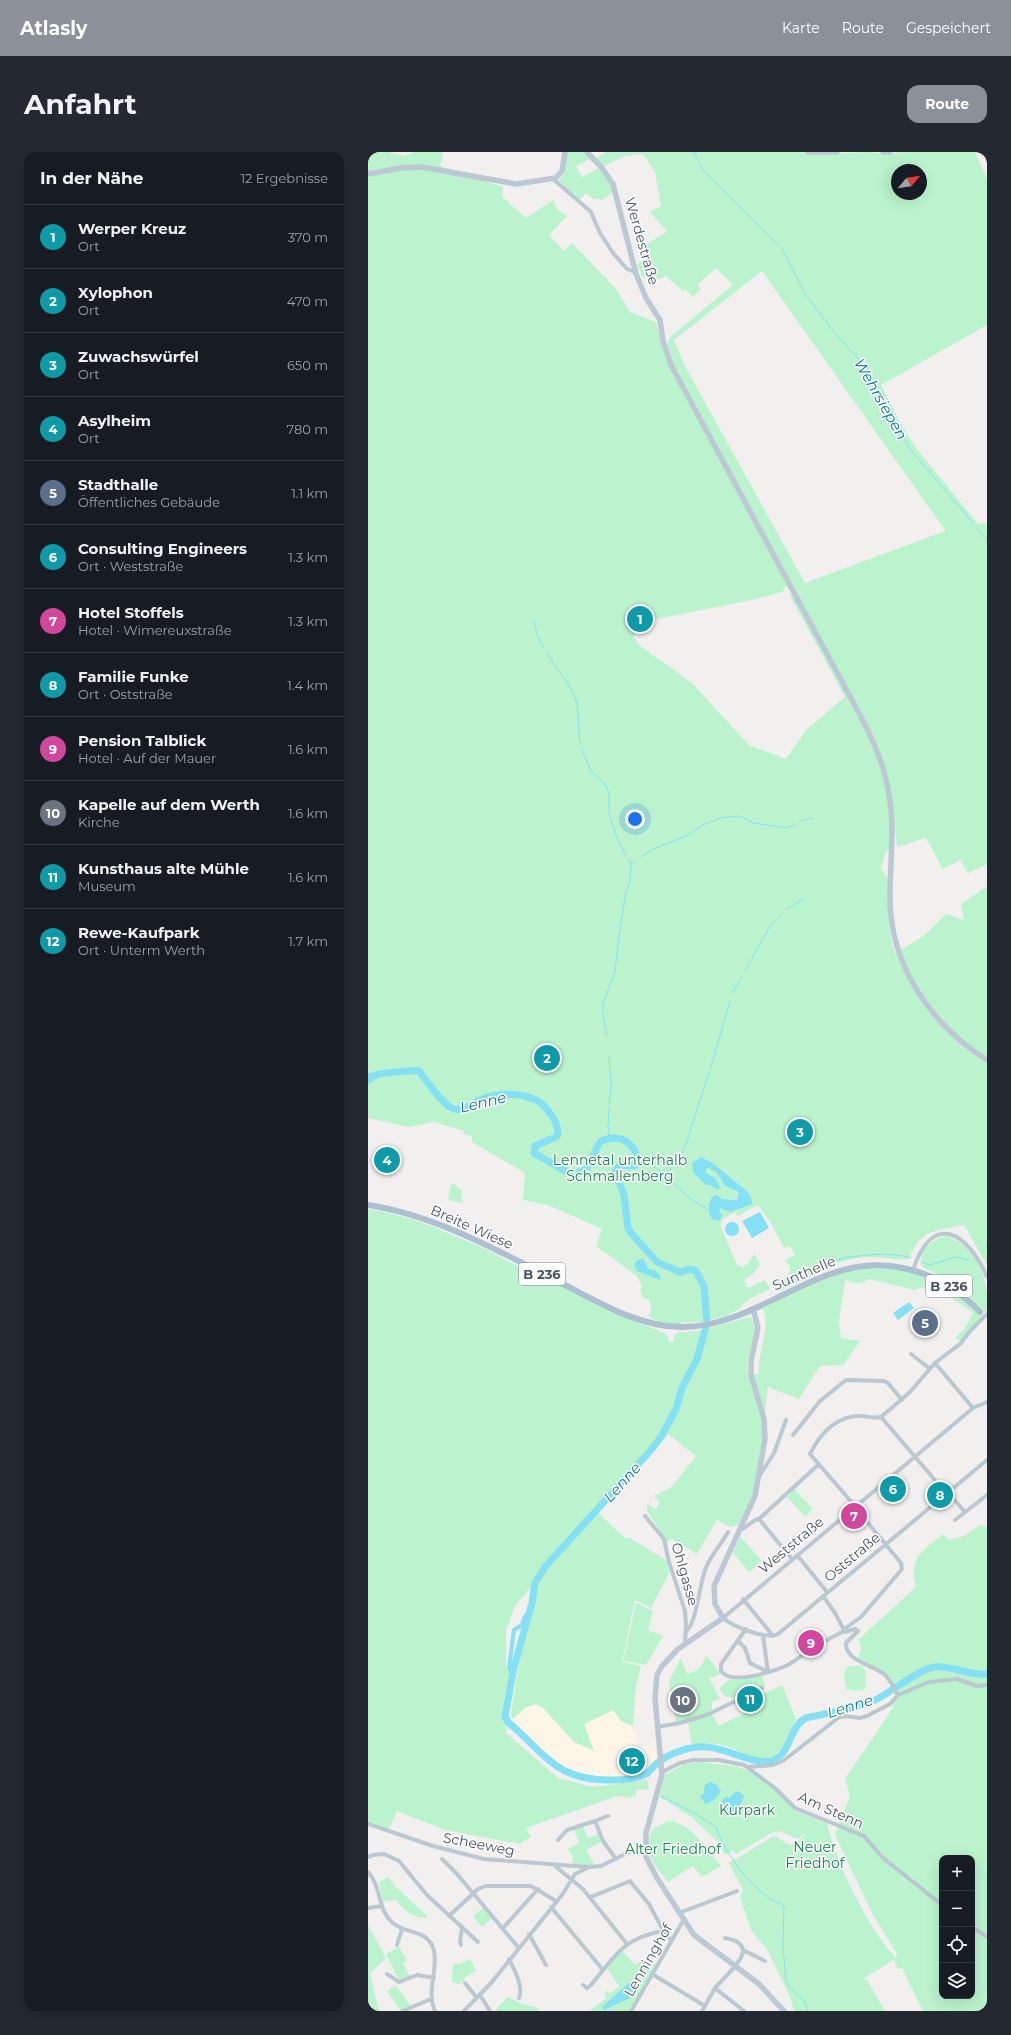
<!DOCTYPE html>
<html lang="de">
<meta charset="utf-8">
<style>
:root{--surface:#171b24;--page:#242831;--text:#f1f3f6;--muted:#9ea1a6;--line:#363941;--accent:#8c9099}
body{margin:0;font-family:Montserrat,sans-serif;background:var(--page);color:var(--text)}
.controls{position:absolute;right:12px;bottom:12px;display:grid;overflow:hidden;border-radius:8px;box-shadow:0 4px 16px #0002}
.controls button{width:36px;height:36px;display:grid;place-items:center;padding:0;border:0;border-bottom:1px solid var(--line);background:var(--surface);color:var(--text);font:20px sans-serif}
.compass{position:absolute;left:523px;top:12px;width:36px;height:36px;border-radius:50%;background:var(--surface);box-shadow:0 4px 16px #0002;rotate:61deg}
.you{position:absolute;left:267px;top:667px;width:14px;height:14px;margin:-10px;border:3px solid #fff;border-radius:50%;background:#1a73e8;box-shadow:0 0 0 6px #1a73e833}
.badge{display:grid;place-items:center;width:26px;height:26px;border-radius:50%;background:var(--accent);color:#fff;font-size:13px;font-weight:700}
.pin{position:absolute;translate:-50% -50%;border:2px solid #fff;box-shadow:0 1px 4px #0006}
.list{margin:0;padding:0;list-style:none}
h2{display:flex;justify-content:space-between;align-items:center;height:52px;margin:0;padding:0 16px;font-size:17px}
h2 small{font-size:13px;font-weight:400;color:var(--muted)}
.list li{display:grid;grid-template-columns:26px 1fr auto;gap:12px;align-items:center;box-sizing:border-box;height:64px;padding:0 16px;border-top:1px solid var(--line)}
.list b{display:block;font-size:15px;white-space:nowrap}
.list p{margin:0;font-size:13px;white-space:nowrap;color:var(--muted)}
.list em{font-size:13px;font-style:normal;color:var(--muted)}
.icon{flex:none;width:22px;height:22px;fill:none;stroke:currentColor;stroke-width:2;stroke-linecap:round;stroke-linejoin:round}
.map{position:relative;flex:none;width:619px;height:1859px;overflow:hidden;border-radius:12px}
header{display:flex;align-items:center;gap:24px;box-sizing:border-box;height:56px;padding:0 20px;background:var(--accent);color:#fff}
header strong{font-size:19px}
nav{display:flex;gap:22px;margin-inline-start:auto;font-size:14px}
.intro{display:flex;align-items:center;justify-content:space-between;box-sizing:border-box;height:96px;padding:0 24px}
h1{margin:0;font-size:28px}
.button{padding:10px 18px;border-radius:12px;background:var(--accent);color:#fff;font-size:14px;font-weight:700}
main{display:flex;gap:24px;padding:0 24px}
aside{flex:1;background:var(--surface);border-radius:12px;box-shadow:0 4px 16px #0002}
.map>svg:first-child{display:block}
.commercial{fill:#fdf6e8}
.green{fill:#bbf3ce;fill-rule:evenodd}
.water{fill:#85e0f3}
.lines{fill:none;stroke-linecap:round;stroke-linejoin:round}
.stream{stroke:#85e0f3;stroke-width:1}
.canal{stroke:#85e0f3;stroke-width:4}
.river{stroke:#85e0f3;stroke-width:7}
.street{stroke:#bcc8d0;stroke-width:4}
.secondary{stroke:#bcc9d5;stroke-width:5.5}
.primary{stroke:#adc0d0;stroke-width:6}
.labels{text-anchor:middle;dominant-baseline:central;stroke-width:3;stroke-linejoin:round;paint-order:stroke}
.shield{fill:#fff;stroke:#7e878f;stroke-width:1}
.shield-label{font-size:13px;font-weight:bold;fill:#46545f}
.street-label{font-size:14px;fill:#46545f;stroke:#fff}
.park-label{font-size:14px;fill:#108647;stroke:#fff}
.water-label{font-size:15px;font-style:italic;fill:#047c95;stroke:#fff}
</style>
<header>
<strong>Atlasly</strong>
<nav><a>Karte</a><a>Route</a><a>Gespeichert</a></nav>
</header>
<div class="intro"><h1>Anfahrt</h1><a class="button">Route</a></div>
<main>
<aside>
<h2>In der Nähe<small>12 Ergebnisse</small></h2>
<ul class="list">
<li><span class="badge" style="background:#0f9aa8">1</span><div><b>Werper Kreuz</b><p>Ort</p></div><em>370 m</em></li>
<li><span class="badge" style="background:#0f9aa8">2</span><div><b>Xylophon</b><p>Ort</p></div><em>470 m</em></li>
<li><span class="badge" style="background:#0f9aa8">3</span><div><b>Zuwachswürfel</b><p>Ort</p></div><em>650 m</em></li>
<li><span class="badge" style="background:#0f9aa8">4</span><div><b>Asylheim</b><p>Ort</p></div><em>780 m</em></li>
<li><span class="badge" style="background:#5c6f8a">5</span><div><b>Stadthalle</b><p>Öffentliches Gebäude</p></div><em>1.1 km</em></li>
<li><span class="badge" style="background:#0f9aa8">6</span><div><b>Consulting Engineers</b><p>Ort · Weststraße</p></div><em>1.3 km</em></li>
<li><span class="badge" style="background:#d1479c">7</span><div><b>Hotel Stoffels</b><p>Hotel · Wimereuxstraße</p></div><em>1.3 km</em></li>
<li><span class="badge" style="background:#0f9aa8">8</span><div><b>Familie Funke</b><p>Ort · Oststraße</p></div><em>1.4 km</em></li>
<li><span class="badge" style="background:#d1479c">9</span><div><b>Pension Talblick</b><p>Hotel · Auf der Mauer</p></div><em>1.6 km</em></li>
<li><span class="badge" style="background:#6b7280">10</span><div><b>Kapelle auf dem Werth</b><p>Kirche</p></div><em>1.6 km</em></li>
<li><span class="badge" style="background:#0f9aa8">11</span><div><b>Kunsthaus alte Mühle</b><p>Museum</p></div><em>1.6 km</em></li>
<li><span class="badge" style="background:#0f9aa8">12</span><div><b>Rewe-Kaufpark</b><p>Ort · Unterm Werth</p></div><em>1.7 km</em></li>
</ul>
</aside>
<div class="map">
<svg width="619" height="1859" viewBox="0 0 619 1859">
<rect width="100%" height="100%" fill="#f2efef"/>
<path class="commercial" d="M167,1552L175,1556L183,1566L225,1599L216,1572L245,1558L253,1569L265,1574V1580L268,1582L269,1595L287,1593L289,1611L274,1619L241,1628L223,1626L203,1620L174,1599L152,1579L145,1567L157,1556Z"/>
<path class="green" d="M0,0H20L35,4L47,0H73L75,2L72,14L135,35L134,45L158,66L185,48L190,58L199,64L181,83L196,99L204,91L248,137L262,160L288,170L294,191L419,433L414,440L384,448L244,476L272,471L266,484L271,493L324,531L381,593L418,607L439,577L477,545L421,442L426,444L504,590L515,623L522,662V698L518,699L513,716L520,727L521,777L527,802L557,783L578,762L596,768L593,752L619,734V1113L596,1073C569,1079 553,1076 541,1107C535,1109 513,1105 504,1105C483,1105 462,1113 443,1120V1125L412,1139L405,1127C414,1125 414,1129 422,1121V1115L417,1108L427,1103L422,1094L416,1096L401,1068L390,1053L370,1064L367,1060L355,1067L352,1073L369,1113L374,1115L380,1112L386,1102L392,1112L386,1121L376,1128L380,1136L397,1128L402,1137L381,1147L371,1157L358,1164L336,1170H314L310,1173L291,1170L280,1164L284,1156L281,1148L275,1146L272,1138L274,1134L269,1124L228,1094L234,1077L180,1053L155,1048L157,1021L104,990V984L95,982L96,979L66,970L40,975L0,966ZM346,1012L380,1040L362,1060L352,1056L351,1058L354,1047L370,1048L371,1040L357,1034L349,1021L341,1016L338,1017V1021L346,1026L326,1021Z
M199,0H215L222,7L208,14L214,25L231,16L240,26L246,40L233,48L229,46L227,48L218,41L211,48L190,30L196,22Z
M238,0H429L459,2L500,0L519,2L534,0H607L619,27V173L513,233L530,267L548,296L610,372L617,371L619,373V712L600,721L592,708L575,717L558,686L529,695L524,648L516,612L306,215L299,192L302,185L365,133L348,116L329,133L333,137L325,145L317,137L315,139L298,124L289,128L284,122L275,126L269,112L282,104L276,94L299,79L282,60L293,54L287,20L275,2L257,4L236,14L228,6ZM529,18H553V42H529ZM394,119L577,378V379L437,431L318,216L306,188Z
M83,1032L88,1033L94,1039L93,1045L95,1051L80,1048Z
M0,1057C41,1063 78,1080 115,1096C129,1102 139,1112 154,1114L249,1162L299,1182L301,1190H306V1183L312,1180L330,1179L382,1165C396,1181 375,1204 380,1222H391C389,1200 403,1178 395,1156C416,1146 436,1133 458,1125C515,1106 575,1118 614,1165L593,1189L587,1186L597,1176L605,1161L577,1141L563,1140L557,1135L546,1138L501,1127C494,1132 486,1133 478,1128V1123L471,1168L473,1186L492,1189L475,1213L452,1214L431,1247L400,1235L391,1314L385,1341L372,1372L363,1375L349,1368L329,1402L304,1387L299,1390L279,1359V1352L287,1357L292,1351L286,1344L304,1335L328,1304L300,1282C278,1309 252,1334 229,1360L257,1386H262L299,1409L301,1421L283,1456L267,1448L254,1510L273,1514L268,1534L265,1574L253,1569L245,1558L216,1572L226,1599L206,1590L175,1556L168,1552L157,1556L145,1567L143,1562L156,1478L173,1423L147,1454L138,1479V1515L145,1530L138,1581L190,1626L225,1635L279,1628L281,1637L268,1638V1644L262,1646L249,1644L158,1676L163,1685L152,1692L77,1678L29,1659L21,1677L0,1671Z
M578,1084C604,1092 619,1120 619,1146C619,1151 619,1157 618,1161L594,1138L577,1126L554,1115C549,1099 564,1087 578,1084Z
M426,1337L445,1357L437,1365L419,1345Z
M612,1373L619,1375V1859H555L534,1816L530,1817L527,1811V1807L495,1827L499,1828L517,1859H426L422,1845L400,1799L383,1778L372,1745L375,1738L361,1711L406,1684L422,1693L438,1683L434,1676L437,1682L429,1687L412,1679L403,1681L368,1702L365,1698L357,1703L349,1689L323,1665L292,1645L297,1623L317,1612L333,1610L371,1615L388,1623L408,1639L426,1658L459,1671C468,1711 500,1776 528,1806L529,1802L504,1761L467,1683L482,1644L477,1627L525,1556L527,1535L521,1526L490,1507L493,1497L491,1487L548,1435C540,1407 555,1398 575,1382L581,1388L596,1384ZM574,1706H604V1844H574Z
M372,1384L394,1409L381,1420L365,1401Z
M268,1451L285,1459L280,1478L295,1484L278,1513L255,1509Z
M338,1503L353,1522L341,1526L352,1547L344,1550V1561L350,1574L386,1557L383,1548L414,1533L428,1567L415,1594L406,1605C390,1614 371,1597 355,1593C345,1590 334,1592 324,1593L320,1569L308,1571L301,1529L313,1506L319,1522C331,1519 334,1515 338,1503Z
M480,1514H495V1517L498,1518L497,1538L485,1539L484,1537L478,1538L476,1523Z
M394,1524L397,1534L382,1539L368,1547L357,1544L351,1537L361,1527L369,1528Z
M300,1669C323,1670 339,1698 353,1714L334,1725L325,1714L300,1730C287,1714 272,1698 285,1677Z
M215,1674L220,1686L230,1682L233,1690L218,1698L226,1712L223,1714L204,1713L205,1704L200,1697L211,1691L206,1677Z
M20,1725L27,1734L23,1738L28,1735L59,1764L57,1766C44,1765 35,1759 29,1748L15,1749L11,1730Z
M115,1756L125,1766L114,1775L105,1764Z
M0,1773L18,1806L2,1821L11,1859H0Z
M31,1795L39,1808L35,1811L42,1824L32,1830L18,1802Z
M254,1798L267,1813L279,1805L288,1811L261,1859H221L239,1846L236,1841L240,1839L242,1842L251,1834L239,1816Z
M102,1807L108,1819L97,1825L96,1829L91,1832L84,1830L85,1812H92Z
M28,1834L43,1854L33,1859L19,1839Z
M140,1845L154,1852L170,1856L169,1859H129L128,1857Z"/>
<path class="water" d="M333,1005L346,1012L380,1040L384,1048V1052L362,1060L352,1056L351,1058L354,1064L351,1069L344,1067C339,1059 340,1053 344,1045L348,1043L354,1047L369,1048L371,1040L357,1034L349,1021L341,1016L338,1017V1021L347,1026L352,1035L350,1038L342,1033H338L326,1021L324,1011Z
M392,1060L401,1076L384,1086L374,1069Z
M357 1077a7 7 0 1 1 14 0a7 7 0 1 1-14 0Z
M275,1107L281,1117L288,1119L293,1124L292,1128L269,1119L266,1112L270,1108Z
M541,1150L546,1156L530,1168L525,1161Z
M341,1630L348,1632L353,1640L346,1648L338,1652L332,1645L336,1641V1634Z
M370,1639L376,1644C373,1655 366,1662 354,1660L352,1654L354,1648L358,1645L362,1646L366,1641Z
M261,1831L269,1835L262,1846L236,1858L234,1855Z"/>
<g class="lines">
<path class="stream" d="M326,0L329,6
M331,10L334,17L411,94
M414,97L438,143L462,175L498,216L542,297L605,371
M609,376L619,389
M166,470L169,481
M169,483L176,496
M179,500C187,518 205,532 209,552C211,565 210,579 212,592
M214,598L223,619L236,631L241,640V662L249,686L258,703
M431,669L445,666
M273,705L283,698L318,684L337,672L352,666L372,664L385,671L420,676L427,672
M263,712L268,709
M419,757L436,747
M377,819L401,776L414,762
M364,841L374,826
M239,883L235,865V852L247,819L252,776L258,740L262,729L263,712L261,708
M343,915L362,849
M241,953L243,933L241,905
M241,956L240,975L242,986
M321,982L341,921
M269,1003L290,1017L296,1024L313,1004L321,984
M297,1024L324,1048L339,1057
M616,1097L619,1094
M553,1110L562,1113L588,1105L600,1108
M439,1120C447,1117 454,1112 462,1110C482,1103 523,1099 543,1106
M278,1622L281,1625
M293,1644L326,1661L348,1675C356,1701 389,1746 416,1753L415,1795L418,1828L421,1835L436,1849L440,1859"/>
<path class="canal" d="M0,923H8
M145,1524L141,1516L146,1478L154,1473L157,1464L161,1461"/>
<path class="river" d="M0,928C3,927 5,924 8,923C12,921 47,918 51,919C59,929 75,954 86,957C96,960 105,951 114,947C134,939 169,940 181,960C186,966 190,974 190,982L188,985L167,994L166,1001L204,1023C227,1017 221,1005 233,989C253,981 266,990 271,1010L266,1014L252,1013L247,1019L256,1043L260,1076L263,1081L289,1110L312,1120L323,1117L328,1119L336,1134L339,1171L329,1207L314,1236L308,1257L293,1285L283,1298L177,1415L167,1431L164,1451L146,1515L137,1565L141,1571C180,1604 188,1629 245,1628C255,1628 269,1627 278,1622C282,1620 284,1615 288,1612C299,1603 316,1596 330,1595C354,1592 384,1614 403,1609C423,1604 421,1574 438,1566C444,1564 451,1564 456,1562C475,1558 494,1555 511,1546C524,1539 554,1516 566,1515C584,1513 601,1524 619,1522"/>
<path class="street" d="M185,27L223,60L232,81L245,101L259,117L267,120
M545,1118C565,1058 600,1081 619,1125
M543,1202L562,1217
M567,1211L605,1256
M619,1250L605,1256L355,1466C364,1474 398,1488 410,1482L619,1308
M513,1265L542,1240L567,1211L592,1192L603,1178L619,1162
M425,1283L452,1249L478,1228L516,1229L520,1231L534,1248
M392,1323L406,1301L418,1268
M580,1340L596,1359
M487,1354L442,1302C452,1282 468,1264 492,1264C499,1264 507,1267 513,1265L578,1341
M277,1364L296,1387L301,1410L317,1459L318,1472L317,1492
M391,1367L424,1407
M587,1368L619,1343
M373,1376L375,1377L387,1368L391,1367L451,1312
M429,1403L459,1440
M455,1444L467,1461L477,1480L487,1477L490,1479L478,1491C477,1509 505,1513 516,1522C522,1527 526,1536 530,1543
M375,1447L405,1484
M378,1477L353,1512V1519C363,1534 407,1519 420,1513C428,1508 436,1502 443,1497C454,1490 465,1485 476,1479
M475,1478L493,1465L534,1417L533,1411L486,1354
M318,1480C329,1469 331,1435 337,1418C342,1404 353,1393 360,1380
M395,1483L400,1520
M370,1489L377,1496L382,1511L400,1520
M289,1575L312,1571L341,1562L394,1536
M380,1615L405,1613L415,1609L470,1566L477,1564L492,1566L499,1564L522,1552L530,1543L561,1530L589,1527L609,1534L619,1533
M294,1620L312,1611L325,1608H351L376,1613L407,1636L427,1656L496,1684L515,1706L574,1753
M240,1664L227,1669L235,1689L248,1707
M0,1672L65,1694L116,1707L219,1715
M190,1688L199,1678L227,1669
M0,1705L5,1703L16,1702L31,1709L59,1743L110,1790
M74,1707L89,1722L150,1795
M187,1714L215,1737L259,1792
M0,1720C14,1735 9,1758 25,1771C39,1783 61,1777 66,1799C70,1819 58,1839 67,1859
M223,1745L262,1729L281,1752L297,1782L303,1788
M183,1755L235,1818
M0,1756L14,1754
M311,1761L369,1739
M81,1764L110,1737L117,1734H163L188,1749
M604,1775L619,1785
M135,1776L170,1737
M161,1782L178,1813
M29,1793L34,1777
M93,1793L92,1790L94,1775
M375,1798L397,1809
M141,1807C146,1817 156,1835 151,1846
M19,1822L31,1830L49,1823L66,1826
M284,1822L337,1854
M97,1831L109,1846
M215,1833L219,1836L223,1833C247,1804 255,1786 295,1779
M347,1836L376,1859
M112,1843L122,1859
M35,1859L63,1847
M96,1859L124,1830L194,1743L207,1722L221,1715L233,1714L263,1699L277,1696
M263,1859L315,1769
M334,1859C339,1851 343,1842 348,1835C359,1821 397,1793 357,1786"/>
<path class="secondary" d="M219,0L234,16L245,32L268,122L278,146L292,168L295,189L303,213L492,563C505,588 517,614 521,643C527,676 522,709 522,743C521,812 562,872 619,908
M440,0H469
M515,0H522
M0,22L32,16L54,15L148,32L188,26L194,19L197,0
M385,1157L390,1176L383,1209V1223L396,1267L397,1287L387,1344L346,1434L347,1452L355,1466L310,1497L294,1514L289,1523L287,1546L294,1623L278,1681V1705L289,1726L326,1783L391,1832L416,1859"/>
<path class="primary" d="M0,1053C71,1064 136,1102 199,1134C235,1153 273,1175 314,1175C394,1175 452,1098 535,1116C566,1122 590,1137 612,1160"/>
</g>
<g class="labels">
<g class="shield">
<rect x="151" y="1111" width="46" height="22" rx="3"/>
<rect x="558" y="1123" width="46" height="22" rx="3"/>
</g>
<g class="shield-label">
<text x="174" y="1122">B 236</text>
<text x="581" y="1134">B 236</text>
</g>
<g class="street-label">
<text transform="translate(274 89) rotate(74)">Werdestraße</text>
<text transform="translate(104 1075) rotate(24)">Breite Wiese</text>
<text transform="translate(436 1121) rotate(-23)">Sunthelle</text>
<text transform="translate(423 1393) rotate(-40)">Weststraße</text>
<text transform="translate(484 1405) rotate(-40)">Oststraße</text>
<text transform="translate(317 1422) rotate(74)">Ohlgasse</text>
<text transform="translate(463 1658) rotate(24)">Am Stenn</text>
<text transform="translate(111 1692) rotate(11)">Scheeweg</text>
<text transform="translate(280 1808) rotate(-60)">Lenninghof</text>
</g>
<g class="park-label">
<text x="252" y="1008">Lennetal unterhalb<tspan x="252" dy="16">Schmallenberg</tspan></text>
<text x="379" y="1658">Kurpark</text>
<text x="447" y="1695">Neuer<tspan x="447" dy="16">Friedhof</tspan></text>
<text x="305" y="1697">Alter Friedhof</text>
</g>
<g class="water-label">
<text transform="translate(513 247) rotate(60)">Wehrsiepen</text>
<text transform="translate(115 950) rotate(-13)">Lenne</text>
<text transform="translate(254 1330) rotate(-48)">Lenne</text>
<text transform="translate(482 1554) rotate(-17)">Lenne</text>
</g>
</g>
</svg>
<div class="controls">
<button>+</button>
<button>−</button>
<button><svg class="icon" aria-label="locate" viewBox="0 0 24 24"><circle cx="12" cy="12" r="6"/><path d="M12 2v4M12 18v4M2 12h4M18 12h4"/></svg></button>
<button><svg class="icon" aria-label="layers" viewBox="0 0 24 24"><path d="M12 4l9 5-9 5-9-5zM3 14l9 5 9-5"/></svg></button>
</div>
<svg class="compass" viewBox="-18 -18 36 36"><path d="M0-13l5 13h-10z" fill="#e53935"/><path d="M0 13l5-13h-10z" fill="#9ea1a6"/></svg>
<div class="you"></div>
<div class="pin badge" style="left:272px;top:467px;background:#0f9aa8">1</div>
<div class="pin badge" style="left:179px;top:906px;background:#0f9aa8">2</div>
<div class="pin badge" style="left:432px;top:980px;background:#0f9aa8">3</div>
<div class="pin badge" style="left:19px;top:1008px;background:#0f9aa8">4</div>
<div class="pin badge" style="left:557px;top:1171px;background:#5c6f8a">5</div>
<div class="pin badge" style="left:525px;top:1337px;background:#0f9aa8">6</div>
<div class="pin badge" style="left:486px;top:1364px;background:#d1479c">7</div>
<div class="pin badge" style="left:572px;top:1343px;background:#0f9aa8">8</div>
<div class="pin badge" style="left:443px;top:1491px;background:#d1479c">9</div>
<div class="pin badge" style="left:315px;top:1548px;background:#6b7280">10</div>
<div class="pin badge" style="left:382px;top:1547px;background:#0f9aa8">11</div>
<div class="pin badge" style="left:264px;top:1609px;background:#0f9aa8">12</div>
</div>
</main>
